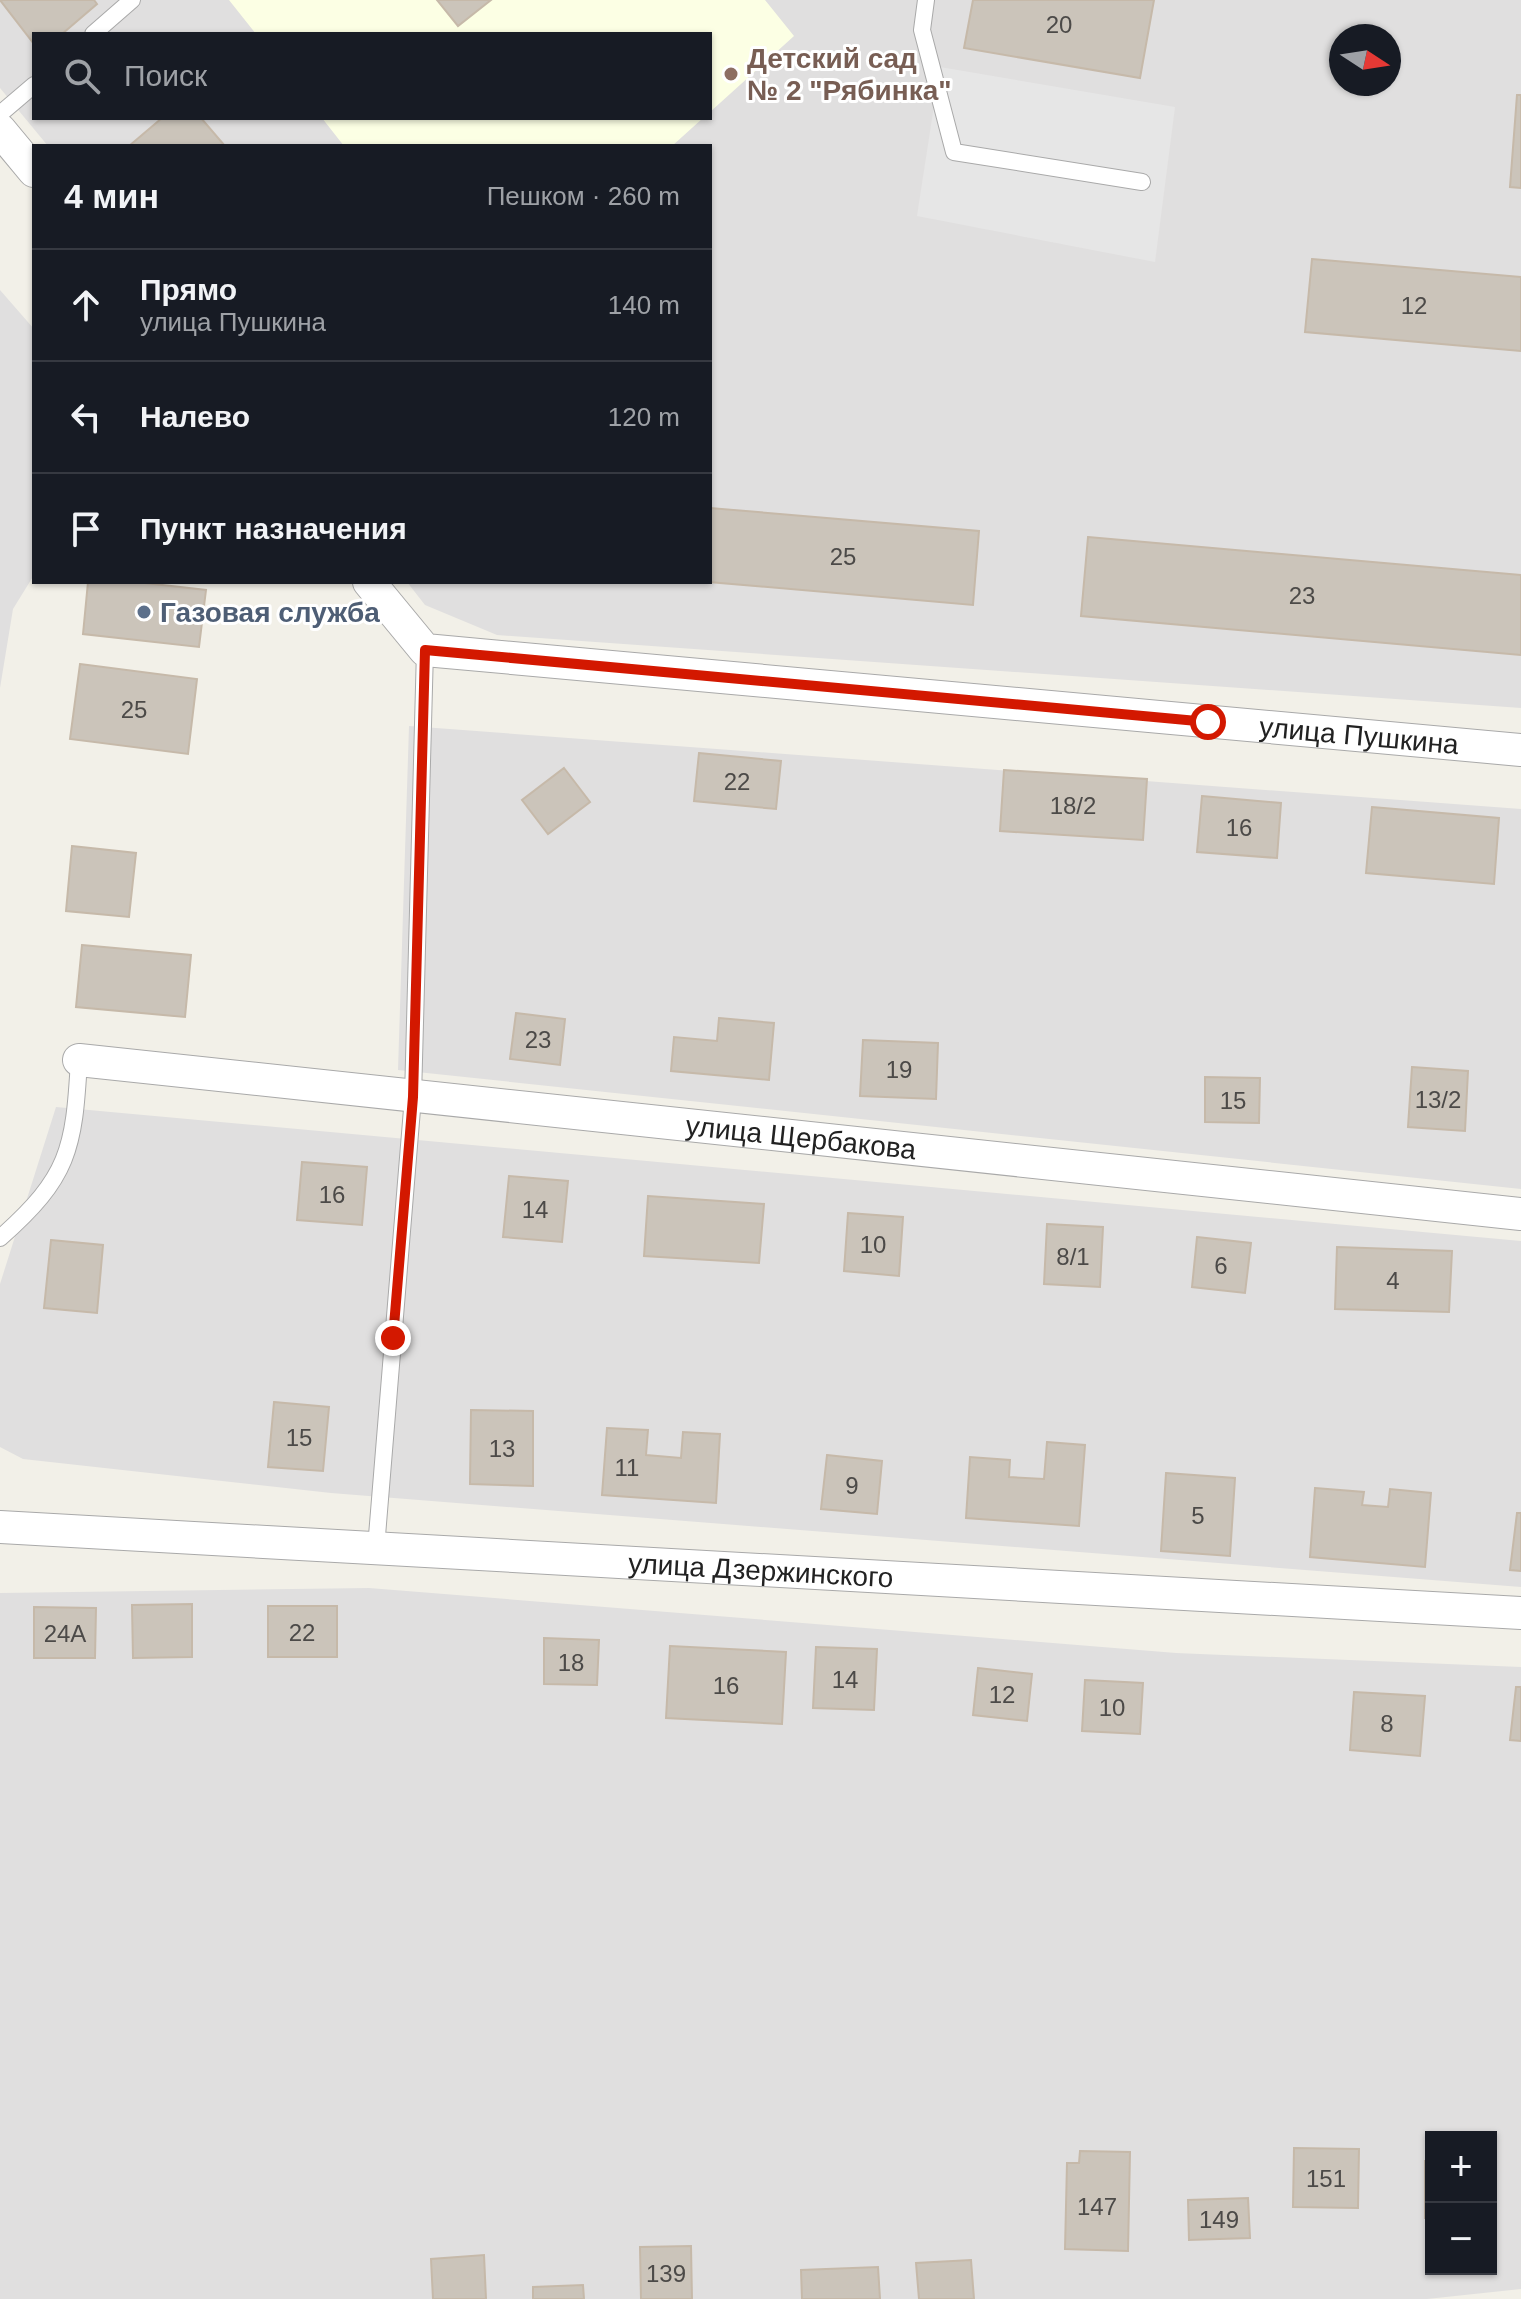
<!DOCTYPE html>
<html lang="ru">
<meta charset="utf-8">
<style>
:root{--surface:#171b24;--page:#242831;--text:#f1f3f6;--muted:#9ea1a6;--line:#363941}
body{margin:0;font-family:Arial,sans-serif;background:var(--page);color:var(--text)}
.controls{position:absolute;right:24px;bottom:24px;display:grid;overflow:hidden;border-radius:0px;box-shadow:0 2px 6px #0004}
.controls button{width:72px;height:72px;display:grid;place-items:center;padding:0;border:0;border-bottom:2px solid var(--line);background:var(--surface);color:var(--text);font:40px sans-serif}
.compass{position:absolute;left:1329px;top:24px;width:72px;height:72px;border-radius:50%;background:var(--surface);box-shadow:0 2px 6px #0004;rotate:102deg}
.stop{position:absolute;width:24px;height:24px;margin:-18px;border:6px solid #d31800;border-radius:50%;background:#fff}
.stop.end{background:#d31800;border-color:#fff;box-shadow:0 2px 8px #0008}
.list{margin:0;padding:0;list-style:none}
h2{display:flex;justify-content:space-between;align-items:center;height:104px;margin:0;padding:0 32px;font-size:34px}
h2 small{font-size:26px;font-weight:400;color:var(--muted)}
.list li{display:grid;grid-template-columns:52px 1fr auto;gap:24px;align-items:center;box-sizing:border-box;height:112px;padding:0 32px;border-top:2px solid var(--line)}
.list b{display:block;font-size:30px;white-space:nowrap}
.list p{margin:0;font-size:26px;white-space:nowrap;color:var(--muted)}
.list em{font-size:26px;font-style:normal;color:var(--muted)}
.icon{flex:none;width:44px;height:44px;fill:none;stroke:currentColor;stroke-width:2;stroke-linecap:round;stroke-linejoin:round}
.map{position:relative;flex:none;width:1521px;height:2299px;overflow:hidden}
.search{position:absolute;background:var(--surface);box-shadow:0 2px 6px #0004;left:32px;top:32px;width:680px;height:88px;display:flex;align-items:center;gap:20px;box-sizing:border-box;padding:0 28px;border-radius:0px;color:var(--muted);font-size:30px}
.panel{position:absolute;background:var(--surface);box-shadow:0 2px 6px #0004;left:32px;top:144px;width:680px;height:440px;border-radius:0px}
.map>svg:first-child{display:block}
.residential{fill:#e0dfdf;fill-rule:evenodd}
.education{fill:#fcffe4}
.parking{fill:#e6e6e6}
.building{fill:#cbc4ba;stroke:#c6b9a9;stroke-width:2}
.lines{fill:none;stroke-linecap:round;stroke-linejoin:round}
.service-casing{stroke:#a9a9a9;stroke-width:18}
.minor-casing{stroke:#a9a9a9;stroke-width:34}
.service{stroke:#fff;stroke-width:16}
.minor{stroke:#fff;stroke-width:32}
.route{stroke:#d31800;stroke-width:10}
.education-dot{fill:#8d6e63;stroke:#fff;stroke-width:3}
.service-dot{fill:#5c6f8a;stroke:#fff;stroke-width:3}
.labels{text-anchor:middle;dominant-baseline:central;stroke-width:6;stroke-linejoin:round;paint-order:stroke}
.number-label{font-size:24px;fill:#4c4a48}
.education-label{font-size:28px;font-weight:bold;fill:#785e54;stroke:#fff;text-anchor:start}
.service-label{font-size:28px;font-weight:bold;fill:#4e5e75;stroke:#fff;text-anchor:start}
.street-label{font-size:28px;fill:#222;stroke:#fff}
</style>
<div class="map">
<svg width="1521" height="2299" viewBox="0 0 1521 2299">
<rect width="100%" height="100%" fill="#f2f0e8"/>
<path class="residential" d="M0,0H1521V708L497,635L425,605L407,582H710V146H48L0,88ZM34,34H710V118H34ZM1341,36H1389V84H1341Z
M0,290L34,329V575L13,609L0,688Z
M409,726L1521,809V1189L398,1070Z
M56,1107L1521,1241V1587L331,1493L23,1459L0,1447V1284Z
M369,1588L1176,1653L1521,1667V2289L1427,2299H0V1593ZM1431,2137H1491V2269H1431Z"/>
<path class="education" d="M229,0H765L794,36L710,112V34H256Z
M322,118H703L672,146H344Z"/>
<path class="parking" d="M940,67L1175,107L1155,262L917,216Z"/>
<path class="building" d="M0,0H94L97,4L62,34H34V44Z
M437,0H491L458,26Z
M973,0H1154L1140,78L964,48Z
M1517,95H1521V188L1510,187Z
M162,118H201L225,146H129Z
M1312,259L1521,277V351L1305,332Z
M710,508L979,531L973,605L709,582Z
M1088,537L1521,575V655L1081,616Z
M88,582H136L206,590L199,647L83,634Z
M80,664L197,679L188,754L70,739Z
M699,753L781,761L776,809L694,801Z
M564,768L590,802L548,834L522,800Z
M1004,770L1147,779L1143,840L1000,831Z
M1202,796L1281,803L1277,858L1197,852Z
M1372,807L1499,818L1494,884L1366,873Z
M72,846L136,853L129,917L66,911Z
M82,945L191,955L185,1017L76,1007Z
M516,1013L565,1019L560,1065L510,1059Z
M719,1018L774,1023L769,1080L671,1071L674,1037L717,1041Z
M863,1040L938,1043L936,1099L860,1096Z
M1412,1067L1468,1071L1465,1131L1408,1127Z
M1205,1077L1260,1078L1259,1123L1205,1122Z
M302,1162L367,1167L362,1225L297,1220Z
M509,1176L568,1181L562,1242L503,1237Z
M648,1196L764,1204L759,1263L644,1256Z
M848,1213L903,1217L899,1276L844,1271Z
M1047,1224L1103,1227L1100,1287L1044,1284Z
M1197,1237L1251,1243L1245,1293L1192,1287Z
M51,1240L103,1245L97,1313L44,1308Z
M1337,1247L1452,1251L1449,1312L1335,1309Z
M274,1402L329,1407L323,1471L268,1467Z
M471,1410L533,1411V1486L470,1484Z
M607,1428L648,1430L646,1455L681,1458L683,1432L720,1434L716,1503L602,1495Z
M1047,1442L1085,1445L1079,1526L966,1518L970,1457L1010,1460L1009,1477L1044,1479Z
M827,1455L882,1461L877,1514L821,1509Z
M1166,1473L1235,1478L1230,1556L1161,1551Z
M1315,1488L1364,1492L1362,1505L1388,1507L1390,1489L1431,1493L1425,1567L1310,1557Z
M1517,1513H1521V1571L1510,1570Z
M192,1604V1657L133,1658L132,1605Z
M268,1606H337V1657H268Z
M34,1607L96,1608L95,1658H34Z
M544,1638L599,1640L597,1685L544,1684Z
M670,1646L786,1652L782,1724L666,1718Z
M816,1647L877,1649L874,1710L813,1708Z
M978,1668L1032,1674L1027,1721L973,1715Z
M1085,1680L1143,1683L1140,1734L1082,1731Z
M1516,1687H1521V1741L1510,1740Z
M1354,1692L1425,1696L1420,1756L1350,1750Z
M1294,2148L1359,2149L1358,2208L1293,2207Z
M1080,2151L1130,2152L1128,2251L1065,2249L1067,2163H1079Z
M1425,2161H1431V2218H1425Z
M1248,2198L1250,2238L1189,2240L1188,2200Z
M691,2246L692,2299H641L640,2247Z
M484,2255L486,2299H433L431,2259Z
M971,2260L974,2299H919L916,2263Z
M878,2267L880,2299H802L801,2270Z
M583,2285L584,2299H533V2287Z"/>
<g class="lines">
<g class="service-casing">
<path id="service" d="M926,0L922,30L954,152L1142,182
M93,34L132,0
M0,114L34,85
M0,1238C69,1177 74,1150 79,1060
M376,1548L413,1097L425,650"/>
</g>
<g class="minor-casing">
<g id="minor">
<path d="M0,130L34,171"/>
<path id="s1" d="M369,582L425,650L1521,750"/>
<path id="s2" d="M79,1060L1521,1214"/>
<path id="s3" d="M0,1527L1521,1613"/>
</g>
</g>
<use href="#service" class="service"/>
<use href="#minor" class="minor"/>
</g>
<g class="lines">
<path class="route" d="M393,1338L413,1097L425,650L1208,722"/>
</g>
<circle class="education-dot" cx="731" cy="74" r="8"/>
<circle class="service-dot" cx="144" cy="612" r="8"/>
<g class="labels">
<g class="number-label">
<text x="1059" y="24">20</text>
<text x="1414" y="305">12</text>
<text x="843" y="556">25</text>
<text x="1302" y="595">23</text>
<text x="134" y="709">25</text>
<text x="737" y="781">22</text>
<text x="1073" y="805">18/2</text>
<text x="1239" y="827">16</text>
<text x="538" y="1039">23</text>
<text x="899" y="1069">19</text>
<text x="1438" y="1099">13/2</text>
<text x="1233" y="1100">15</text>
<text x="332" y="1194">16</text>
<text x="535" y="1209">14</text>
<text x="873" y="1244">10</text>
<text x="1073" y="1256">8/1</text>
<text x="1221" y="1265">6</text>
<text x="1393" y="1280">4</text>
<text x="299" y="1437">15</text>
<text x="502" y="1448">13</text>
<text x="627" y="1467">11</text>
<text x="852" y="1485">9</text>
<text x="1198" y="1515">5</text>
<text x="302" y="1632">22</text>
<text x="65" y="1633">24А</text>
<text x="571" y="1662">18</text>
<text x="845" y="1679">14</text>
<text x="726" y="1685">16</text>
<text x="1002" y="1694">12</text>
<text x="1112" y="1707">10</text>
<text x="1387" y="1723">8</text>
<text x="1326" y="2178">151</text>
<text x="1097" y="2206">147</text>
<text x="1219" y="2219">149</text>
<text x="666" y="2273">139</text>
</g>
<g class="education-label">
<text x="747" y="58">Детский сад<tspan x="747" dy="32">№ 2 "Рябинка"</tspan></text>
</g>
<g class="service-label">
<text x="160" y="612">Газовая служба</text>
</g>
<g class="street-label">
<text stroke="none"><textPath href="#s1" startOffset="1026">улица Пушкина</textPath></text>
<text stroke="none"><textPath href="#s2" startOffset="726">улица Щербакова</textPath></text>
<text stroke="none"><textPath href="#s3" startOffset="762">улица Дзержинского</textPath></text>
</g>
</g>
</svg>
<div class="controls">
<button>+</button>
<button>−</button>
</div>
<svg class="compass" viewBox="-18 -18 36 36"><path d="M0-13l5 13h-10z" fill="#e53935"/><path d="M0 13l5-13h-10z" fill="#9ea1a6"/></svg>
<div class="stop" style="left:1208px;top:722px"></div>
<div class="stop end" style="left:393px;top:1338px"></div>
<div class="search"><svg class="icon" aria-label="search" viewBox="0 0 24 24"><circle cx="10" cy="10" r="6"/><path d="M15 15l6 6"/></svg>Поиск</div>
<section class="panel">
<h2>4 мин<small>Пешком · 260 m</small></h2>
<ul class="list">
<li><svg class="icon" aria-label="ahead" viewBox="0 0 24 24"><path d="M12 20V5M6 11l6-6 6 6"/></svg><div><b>Прямо</b><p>улица Пушкина</p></div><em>140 m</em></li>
<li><svg class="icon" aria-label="left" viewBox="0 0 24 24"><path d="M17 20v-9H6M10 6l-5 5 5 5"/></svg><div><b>Налево</b></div><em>120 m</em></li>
<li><svg class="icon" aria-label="arrive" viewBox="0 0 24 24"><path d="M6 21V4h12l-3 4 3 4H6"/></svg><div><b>Пункт назначения</b></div></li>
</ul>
</section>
</div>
